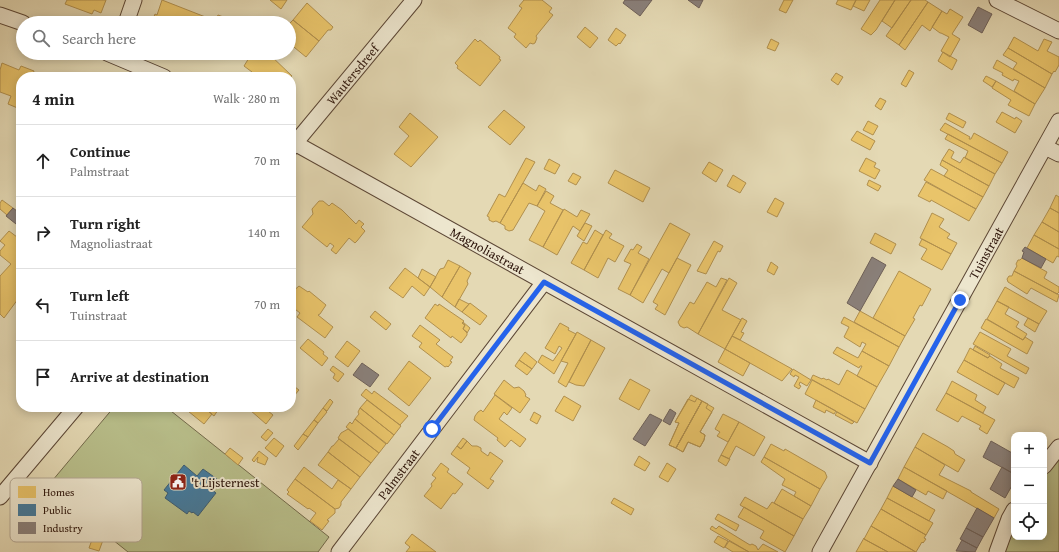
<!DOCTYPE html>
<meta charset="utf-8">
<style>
:root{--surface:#fff;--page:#f2f2f2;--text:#222;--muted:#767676;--line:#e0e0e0}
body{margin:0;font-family:"Gentium Book Plus",serif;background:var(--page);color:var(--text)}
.controls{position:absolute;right:12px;bottom:12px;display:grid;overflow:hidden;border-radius:8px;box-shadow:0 2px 10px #0003}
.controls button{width:36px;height:36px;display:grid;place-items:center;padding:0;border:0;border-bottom:1px solid var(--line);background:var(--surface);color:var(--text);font:20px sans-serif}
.stop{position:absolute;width:12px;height:12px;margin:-9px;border:3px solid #2563eb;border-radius:50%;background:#fff}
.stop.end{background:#2563eb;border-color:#fff;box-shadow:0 1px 4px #0008}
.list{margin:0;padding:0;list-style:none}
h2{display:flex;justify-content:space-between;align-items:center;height:52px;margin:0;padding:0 16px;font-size:17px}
h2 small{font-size:13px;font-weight:400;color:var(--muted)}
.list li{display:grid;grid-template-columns:26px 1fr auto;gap:12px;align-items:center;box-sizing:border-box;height:72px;padding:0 16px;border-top:1px solid var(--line)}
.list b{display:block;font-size:15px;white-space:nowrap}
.list p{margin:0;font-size:13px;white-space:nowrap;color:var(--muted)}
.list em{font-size:13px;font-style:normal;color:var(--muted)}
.icon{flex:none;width:22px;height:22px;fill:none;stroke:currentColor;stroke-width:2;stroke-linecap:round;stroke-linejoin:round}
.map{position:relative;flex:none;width:1059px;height:552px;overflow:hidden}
.search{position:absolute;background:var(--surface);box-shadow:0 2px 10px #0003;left:16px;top:16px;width:280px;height:44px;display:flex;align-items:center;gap:10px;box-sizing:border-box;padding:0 14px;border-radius:22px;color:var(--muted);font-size:15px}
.panel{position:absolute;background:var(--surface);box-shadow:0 2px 10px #0003;left:16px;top:72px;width:280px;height:340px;border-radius:16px}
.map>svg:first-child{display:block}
.green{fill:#b8be8a;stroke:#736a4b}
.homes{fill:#e9c46a;stroke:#b1904e}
.public{fill:#457b9d;stroke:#3e5d72}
.industry{fill:#8a817c;stroke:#6e615a}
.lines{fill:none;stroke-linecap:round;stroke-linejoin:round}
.minor-casing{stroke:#5c4736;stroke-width:17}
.minor{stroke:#ede6ce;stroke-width:15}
.route{stroke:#2563eb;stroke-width:5}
.labels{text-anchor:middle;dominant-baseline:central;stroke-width:4;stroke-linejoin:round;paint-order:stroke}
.street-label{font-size:13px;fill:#2e160c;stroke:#ede6ce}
.poi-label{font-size:13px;fill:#2e160c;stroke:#ede6ce;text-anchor:start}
.key{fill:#ede6ce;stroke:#b4a894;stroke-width:1}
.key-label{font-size:11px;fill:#2e160c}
</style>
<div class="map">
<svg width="1059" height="552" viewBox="0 0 1059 552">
<rect width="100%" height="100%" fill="#e4d9b4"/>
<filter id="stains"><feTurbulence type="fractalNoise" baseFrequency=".005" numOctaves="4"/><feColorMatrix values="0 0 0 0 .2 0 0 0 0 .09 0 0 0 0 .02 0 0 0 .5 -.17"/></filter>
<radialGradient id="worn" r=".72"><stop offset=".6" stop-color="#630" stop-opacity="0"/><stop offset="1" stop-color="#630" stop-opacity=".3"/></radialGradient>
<path class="green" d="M114,407H166L329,537L318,552H128L47,487Z
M1059,459V552H1005L1014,527V537H1044V477Z"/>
<path class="homes" d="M67,0H106L101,13L94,10L92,14L65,4Z
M162,0L208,18L206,23H154L152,22L155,14L157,15Z
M270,0H287L281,9Z
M524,0H542L552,8L549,12L553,15L536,36L537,38L535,43L533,44L530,43L526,48L514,37L516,34L508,28L522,8L519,6Z
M784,0H793L786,13L779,10Z
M838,0H856L851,10L836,4Z
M856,0H870L864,11L853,6Z
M880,0H895L876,30L871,35L861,29Z
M895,0H911L892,28L882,21Z
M911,0H925L928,2L899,45L886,36Z
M928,2L942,11L930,31L922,25L905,50L899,45Z
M307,3L333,27L331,30H328L319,41L293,20Z
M950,9L963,17L952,34L960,39L950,57L941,51L949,37L941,33H940L932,27L942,11L947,14Z
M218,15L226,18L225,21L231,23H214Z
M293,20L319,41L306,57L289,43V24Z
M585,27L598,38L590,48L577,37Z
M616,28L626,35L620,44L619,43L616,46L608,40Z
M1014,37L1038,51L1044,39L1052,42L1047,51L1059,57V65L1055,72L1054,71L1052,74L1008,48Z
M475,39L478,42L480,40L500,57L499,59L501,60L480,86L457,68L458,66L455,63Z
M771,39L779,43L775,51L767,48Z
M1008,48L1052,74L1045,88L1013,69L1017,63L1003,55Z
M943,52L957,60L952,70L938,61Z
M252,53H268L292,76L291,77H248L252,72L244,66Z
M997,60L1045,88L1035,104L1014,91L1019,81L1014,79L1013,81L1002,75L1003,73L993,68Z
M2,63L19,70L21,66L34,71L32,77H21L20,109L8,104L11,96L0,92V70Z
M909,70L914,73L906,87L901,84Z
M836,73L843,77L838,85L831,80Z
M986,76L996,81L992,87L983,81Z
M996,81L1035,104L1029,116L1008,105L1011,100L992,88Z
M880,98L886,101L881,110L875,106Z
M504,110L525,127L510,145L488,127Z
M1002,112L1015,119L1016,117L1022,121L1015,133L996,122Z
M410,113L438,137L411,167L394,154L409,136L399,127Z
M949,113L966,122L963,128L946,119Z
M868,121L878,126L873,135L863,130Z
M945,123L970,137L969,139H971L974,133L1008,152L1002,163L940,130Z
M857,131L875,141L870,150L851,140Z
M948,134L1002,163L995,174L965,158L968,151L945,139Z
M949,149L954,152L951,158L960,163L964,157L995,174L989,186L942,160Z
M526,158L535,162L500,223L496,221L493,222L489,220V217L487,216L499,194L505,197Z
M866,158L876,163L874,167L880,170L875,179L859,171Z
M549,159L560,165L555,174L544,169Z
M942,160L989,186L983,197L944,176L948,170L940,165Z
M709,162L723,170L716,182L702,173Z
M931,169L983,197L976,209L924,180Z
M615,170L650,188L643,202L608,183Z
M573,173L581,177L576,185L568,181Z
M733,175L746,183L740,193L727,186Z
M869,180L881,186L878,191L867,185Z
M926,182L976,209L969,221L931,200L930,202L918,196Z
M523,183L536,191L539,185L546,189L537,206L529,203L513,230L509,231L505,229V226L500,223Z
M546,191L554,196L550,203L563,210L543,247L529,240L545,211L537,206Z
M1056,195L1059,197V213L1050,208Z
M775,198L784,203L777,217L767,212Z
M2,200L13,208L7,215L0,209V203Z
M319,201H323L329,206L332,203L342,210L356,224L359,220L364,224L361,227L365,231L357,241L355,243L349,238L336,254L331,250L334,246L330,243L327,247L302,227L313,214L312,209Z
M1050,208L1059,213V232L1042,222Z
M564,209L577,217L581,210L590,214L580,231L573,226L557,255L543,247Z
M932,213L944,219L939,227L950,234L947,238L957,243L951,254L920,238Z
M1042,222L1059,232V249L1034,235Z
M585,223L592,226L584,241L577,236Z
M670,223L690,234L669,273L662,269L643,303L630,295Z
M595,230L603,235L584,270L571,263L583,242L587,244Z
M606,230L612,234L609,238L624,246L615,262L608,258L598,278L584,270Z
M9,231L21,240V295L4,318L0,314V276L11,264L0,255V251L5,245L0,241Z
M875,233L896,244L891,254L870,243Z
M1034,235L1059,249V257L1057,256L1053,263L1027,248Z
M922,239L951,254L942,270L921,259L927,249L919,245Z
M714,241L723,246L720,252L718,251L706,274L697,271Z
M637,244L642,247L638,253L649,259L630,295L618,289L631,264L624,261L631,249L633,250Z
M677,258L691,265L665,315L655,309L658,305L653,302Z
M1022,258L1047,272L1044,278L1059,287V292L1057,294L1014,271L1017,266L1016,264L1018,260H1020Z
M448,260L460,266L442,297L430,287L440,269L444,268Z
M771,262L778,267L774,275L767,271Z
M460,266L471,273L467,281L468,284L455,307L442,297Z
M405,268L430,287L424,296L412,286L403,298L389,288Z
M422,269L436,277L430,287L418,278Z
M899,271L931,289L922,306L920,305L913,318L915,319L905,336L873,318Z
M1014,271L1059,295L1057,302L1031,288L1027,294L1008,282L1007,279L1009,276H1012Z
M721,278L727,280L698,334L687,327L684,328L680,326L678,322L690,302L694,304L707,282L716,287Z
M729,278L737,283L722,310L741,320L725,349L698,334Z
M299,286L308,292L309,291L326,305L320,314L318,315L333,327L325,338L297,317L300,313L291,306L292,292Z
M1005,287L1047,311L1039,324L997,301Z
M459,299L469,304L462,312L455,307Z
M997,301L1009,307L1005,314L1019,322L1016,327L1027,334L1023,340L987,319Z
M470,303L487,316L480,325L462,312Z
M435,304L438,306L439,304L464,321L462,323L465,325L463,329L467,332V335L461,343L452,336L451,338L425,318Z
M375,311L391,324L386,330L370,317Z
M860,311L905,336L899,347L854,322Z
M844,317L899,347L889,366L862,351L866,344L862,342L860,347L844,337L849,327L841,323Z
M742,318L747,321L741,332L744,333L740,340L732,336Z
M1028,318L1039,324L1035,332L1024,325Z
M986,319L1023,340L1025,337L1033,342L1027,354L981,328Z
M463,322L470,328L467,333L463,329L465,325L462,323Z
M560,323L569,328L568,330L576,334L554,374L538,362L542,355L553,361L562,348L559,346L555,354L545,348Z
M420,325L440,340L436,344L453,357L450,361L452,362L448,367L447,366L445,367L419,347L422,343L412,336Z
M577,332L591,340L566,387L558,382L568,363L561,361Z
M980,332L1011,349L1007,356L1029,368L1026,374L973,344Z
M732,336L740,340L792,369L782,381L725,349Z
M308,339L324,352L323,354L328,358L322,366L300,348Z
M591,340L605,348L584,386L576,385L569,382Z
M347,341L360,351L348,367L335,357Z
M975,346L990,355L988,358L973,350Z
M837,347L858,358L862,351L889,366L877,387L857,376L862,366H860L859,368L833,353Z
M970,348L988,358L990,356L1002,364L1000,368L1019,378L1014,388L964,360Z
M725,349L750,363L743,376L718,362Z
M525,352L537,362L532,369L519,360Z
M519,360L532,369L527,375L515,366Z
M964,360L1005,383L998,395L957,372Z
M409,361L431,378L409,406L388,389Z
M333,366L344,374L338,382L333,378L335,374L330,370Z
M793,369L811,380L807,386L800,382L799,385L801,386L799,389L794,386L799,377L795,375L794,377L790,374Z
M847,370L877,387L865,409L811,379L813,375L822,379L823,378L827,380L828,379L839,385Z
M630,379L650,390L639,410L619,399Z
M504,380L514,388L519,387L524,391L526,395L525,396L530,399L520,413L494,394Z
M812,380L865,409L857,423L805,394Z
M952,381L977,395L975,400L986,407L983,413L946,393Z
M291,384L299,390L293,397L291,396Z
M366,389L372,394L374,391L408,416L400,425L361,395Z
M946,393L995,420L987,434L979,429L981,426L962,416L958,422L936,410Z
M495,395L512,408L507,415L504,412L499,419L526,439L520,447L511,440L505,447L497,440L498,438L474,420L475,416L478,412L481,410L483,412Z
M691,395L702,401L676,448L669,445L679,423L675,422Z
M564,396L581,406L573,421L555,411Z
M697,398L702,401L676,448L669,445L679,423L675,422L688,399L695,402Z
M330,399L333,402L327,411L323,408Z
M367,400L401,426L394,435L360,408Z
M816,400L836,411L834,414L826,410L825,413L813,407Z
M702,401L714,408L700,432L705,435L704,440L700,447L688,442L683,452L676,448Z
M702,401L708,404L706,408L712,412L700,432L705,435L704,440L700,447L688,442L683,452L676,448Z
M183,407H203L212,414L204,424Z
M203,407H220L214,416Z
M252,407H263L273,415L266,424L250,410Z
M323,408L327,412L318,423L314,420Z
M360,408L394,435L387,444L355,419L359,414L358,412Z
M534,412L541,416L537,424L530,420Z
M837,412L854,422L852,424L835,415Z
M723,414L739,422L728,442L717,436L720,432L715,429Z
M355,419L386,444L379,453L346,427L350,422L352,424Z
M314,420L318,423L308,437L303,434Z
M739,422L765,437L754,456L736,446L729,459L721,455Z
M268,429L273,433L266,441L261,437Z
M348,429L379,453L371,463L338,438L341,433Z
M923,433L948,447L954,451L955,454L965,460L958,472L915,447Z
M303,434L308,437L298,450L294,446Z
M274,438L284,446L276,457L265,448Z
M463,438L467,441L461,449L457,446Z
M339,439L371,463L360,477L328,452L332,446H333Z
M467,441L472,446H477L481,448V451L488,456L490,452L503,461L490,479L494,481L488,489L467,473L470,468L451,454L457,446L461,449Z
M771,444L784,451L785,449L825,472L827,477L820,489L764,457Z
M915,447L945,465L939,475L971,491V492L999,509L994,518L904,467Z
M230,448L243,458L238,465L225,454Z
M259,451L268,458L265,465L257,462L258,457L254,462L252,460Z
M328,452L360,477L351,489L318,465Z
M721,455L730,459L726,466L718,461Z
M639,456L650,463L645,471L634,465Z
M764,457L820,489L811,506L794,496L796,492L782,485L785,479L761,462Z
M441,463L449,469L447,472L463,484L455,494L453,493L441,509L424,496L432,486L431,484L436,478L432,475Z
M667,463L676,469L668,482L659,477Z
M304,467L332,489L338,480L351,489L341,502V505L339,508L335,509L295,479Z
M904,467L947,491L943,499L928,491L926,495L898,479Z
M295,479L335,509V513L327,520L329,521L322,530L310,521L316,513L309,508L308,509L287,494L289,492L287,490Z
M893,486L935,510L929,521L887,498Z
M782,489L811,506L803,519L774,503Z
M745,497L767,509L772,502L803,519L794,536L740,505Z
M614,498L634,509L631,515L611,503Z
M887,498L933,523L926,535L881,509Z
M744,507L794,536L785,552L760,538L764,531L738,517Z
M881,509L926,535L924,538L926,539L923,543L922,542L916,552L871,526Z
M718,514L739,525L736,531L715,519Z
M712,526L716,529L719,526L750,545L752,544L756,546L758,550L763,544L778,552H749L710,529Z
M871,526L914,551L915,552H888L864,539Z
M412,534L436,552H406L410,547L405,543Z
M718,536L728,541L724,548L714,542Z
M93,537L103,540L99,551L89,548Z
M864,538V539L888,552H856Z
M729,541L749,552H733L725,547Z"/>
<path class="public" d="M184,465L197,476L203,469L217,479L212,486L213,487L211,489L216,493L198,516L193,512L192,513L189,511L187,514L165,498L168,493L164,490Z"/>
<path class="industry" d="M625,0H652L640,16L623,3Z
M688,0H703L699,8Z
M978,7L992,14L982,33L968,25Z
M13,208L21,214V228L6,216Z
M1025,247L1046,259L1041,268L1022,258L1024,252L1022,251Z
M872,257L886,265L860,311L847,303Z
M362,363L379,375L370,387L353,375Z
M670,409L676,413L670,425L663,421Z
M650,414L662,420L645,446L633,439Z
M991,441L1014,454V474L983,457Z
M1002,467L1014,474V482L1005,498L990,489Z
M898,479L916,490L912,497L893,486Z
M977,508L994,518L983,537L966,528Z
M966,528L983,537L977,548L960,539Z
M962,540L977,548L975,552L956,551Z"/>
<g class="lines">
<g class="minor-casing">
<g id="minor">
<path d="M997,0L1059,31"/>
<path d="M0,15L23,23"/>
<path d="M126,23L134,0"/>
<path d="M107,53L164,77"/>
<path id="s1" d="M291,141L870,463"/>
<path d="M1045,147L1059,154"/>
<path id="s2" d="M291,148L414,0"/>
<path d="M1044,466L1059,447"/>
<path d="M0,497L76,407"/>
<path id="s3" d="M339,552L544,282"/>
<path id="s4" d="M820,552L1059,121"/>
<path d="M997,552L1009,519L1014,510"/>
</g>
</g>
<use href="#minor" class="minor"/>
</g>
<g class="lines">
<path class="route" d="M432,429L544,282L870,463L960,300"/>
</g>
<defs>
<g id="civic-square" transform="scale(0.9)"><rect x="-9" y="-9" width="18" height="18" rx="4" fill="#8f2418" stroke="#ede6ce"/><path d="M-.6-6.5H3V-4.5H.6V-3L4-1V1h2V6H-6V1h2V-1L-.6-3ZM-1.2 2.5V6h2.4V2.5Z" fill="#fff"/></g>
</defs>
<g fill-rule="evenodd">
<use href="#civic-square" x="178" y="482"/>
</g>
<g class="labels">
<g class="street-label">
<text stroke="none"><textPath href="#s2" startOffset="96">Wautersdreef</textPath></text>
<text stroke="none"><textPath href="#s1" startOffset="225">Magnoliastraat</textPath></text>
<text stroke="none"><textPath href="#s4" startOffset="342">Tuinstraat</textPath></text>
<text stroke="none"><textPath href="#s3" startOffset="98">Palmstraat</textPath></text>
</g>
<g class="poi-label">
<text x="191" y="482">'t Lijsternest</text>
</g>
</g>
<rect x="10" y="478" width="132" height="64" rx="6" class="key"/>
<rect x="18" y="486" width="18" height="12" fill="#e9c46a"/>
<rect x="18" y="504" width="18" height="12" fill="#457b9d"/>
<rect x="18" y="522" width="18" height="12" fill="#8a817c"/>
<g class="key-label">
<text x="43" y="496">Homes</text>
<text x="43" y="514">Public</text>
<text x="43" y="532">Industry</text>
</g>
<rect width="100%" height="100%" filter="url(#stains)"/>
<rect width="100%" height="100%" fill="url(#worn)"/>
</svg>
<div class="controls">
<button>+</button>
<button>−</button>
<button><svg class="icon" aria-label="locate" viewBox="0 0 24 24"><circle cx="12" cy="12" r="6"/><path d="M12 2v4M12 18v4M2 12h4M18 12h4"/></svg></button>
</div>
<div class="stop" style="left:432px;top:429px"></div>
<div class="stop end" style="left:960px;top:300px"></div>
<div class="search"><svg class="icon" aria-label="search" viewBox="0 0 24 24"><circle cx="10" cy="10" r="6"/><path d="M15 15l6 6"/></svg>Search here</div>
<section class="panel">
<h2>4 min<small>Walk · 280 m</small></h2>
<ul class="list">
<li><svg class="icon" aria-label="ahead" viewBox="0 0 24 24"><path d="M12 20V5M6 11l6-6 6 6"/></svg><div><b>Continue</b><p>Palmstraat</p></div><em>70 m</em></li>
<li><svg class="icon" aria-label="right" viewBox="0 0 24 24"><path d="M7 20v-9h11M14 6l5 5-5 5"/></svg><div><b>Turn right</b><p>Magnoliastraat</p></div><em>140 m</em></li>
<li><svg class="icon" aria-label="left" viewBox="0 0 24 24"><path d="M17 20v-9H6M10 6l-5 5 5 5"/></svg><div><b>Turn left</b><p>Tuinstraat</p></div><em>70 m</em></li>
<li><svg class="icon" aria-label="arrive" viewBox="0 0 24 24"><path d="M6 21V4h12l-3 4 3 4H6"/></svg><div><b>Arrive at destination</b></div></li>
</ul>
</section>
</div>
